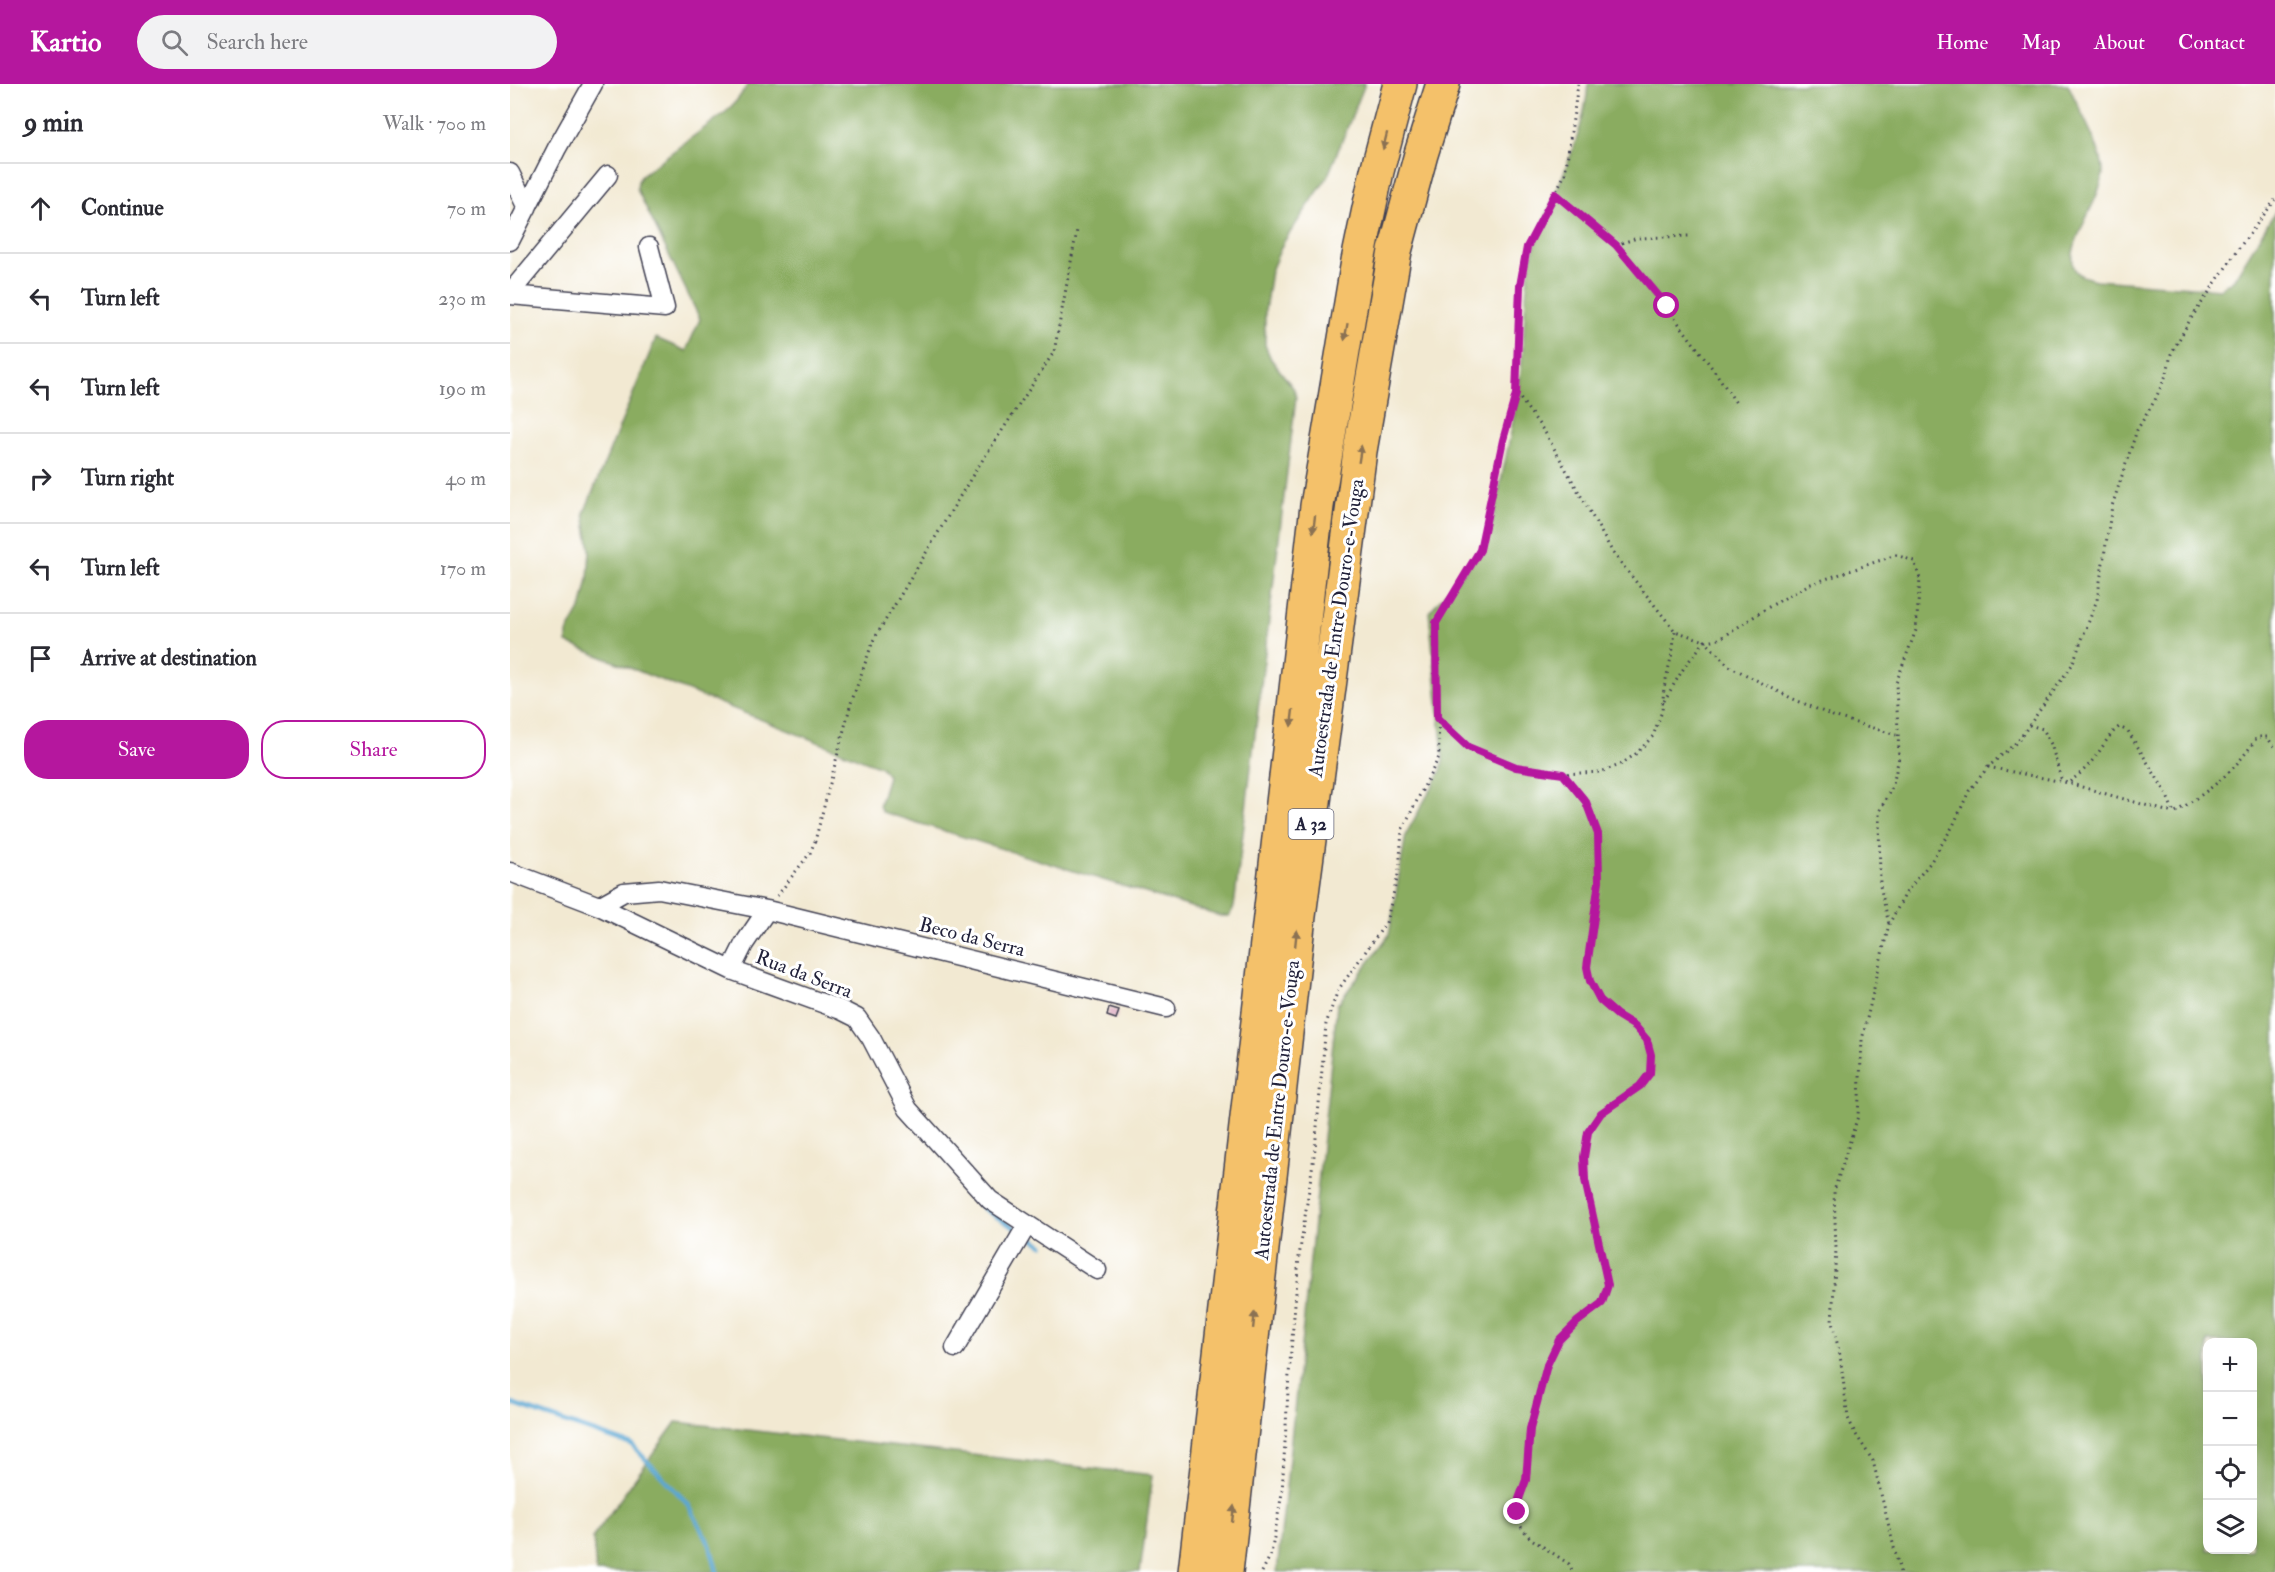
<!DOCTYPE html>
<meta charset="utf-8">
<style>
:root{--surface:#fff;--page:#f2f2f3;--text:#2b2b33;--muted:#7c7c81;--line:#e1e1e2;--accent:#b5179e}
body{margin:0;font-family:"IM FELL Double Pica",serif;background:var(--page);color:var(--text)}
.controls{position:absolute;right:18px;bottom:18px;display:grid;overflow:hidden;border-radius:12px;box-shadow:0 6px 24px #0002}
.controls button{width:54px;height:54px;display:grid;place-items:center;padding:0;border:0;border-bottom:2px solid var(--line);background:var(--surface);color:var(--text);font:30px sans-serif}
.stop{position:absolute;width:18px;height:18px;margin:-14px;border:4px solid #b5179e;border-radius:50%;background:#fff}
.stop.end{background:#b5179e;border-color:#fff;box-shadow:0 2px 6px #0008}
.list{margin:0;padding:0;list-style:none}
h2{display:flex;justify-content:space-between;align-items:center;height:78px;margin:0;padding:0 24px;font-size:26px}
h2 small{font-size:20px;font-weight:400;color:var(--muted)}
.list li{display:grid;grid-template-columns:39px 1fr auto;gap:18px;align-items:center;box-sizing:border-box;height:90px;padding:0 24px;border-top:2px solid var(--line)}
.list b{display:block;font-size:22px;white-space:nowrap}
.list em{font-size:20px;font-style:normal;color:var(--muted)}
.actions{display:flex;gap:12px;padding:18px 24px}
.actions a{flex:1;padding:14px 0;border:2px solid var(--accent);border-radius:24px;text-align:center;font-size:21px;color:var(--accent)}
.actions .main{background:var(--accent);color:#fff}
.icon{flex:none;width:33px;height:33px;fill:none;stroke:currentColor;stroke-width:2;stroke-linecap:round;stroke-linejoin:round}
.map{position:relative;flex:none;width:1765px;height:1488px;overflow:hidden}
header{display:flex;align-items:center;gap:36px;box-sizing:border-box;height:84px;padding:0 30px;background:var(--accent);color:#fff}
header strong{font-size:28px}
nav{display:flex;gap:33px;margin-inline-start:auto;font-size:21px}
.search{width:420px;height:54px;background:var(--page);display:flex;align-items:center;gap:15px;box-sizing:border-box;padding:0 21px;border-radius:33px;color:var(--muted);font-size:22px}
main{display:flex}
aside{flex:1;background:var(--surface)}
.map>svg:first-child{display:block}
.forest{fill:#8aac60;stroke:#56674e;stroke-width:1.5;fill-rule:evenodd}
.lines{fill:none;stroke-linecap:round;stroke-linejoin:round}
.stream{stroke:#5aa7d3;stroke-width:4.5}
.building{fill:#daa6be}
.minor-casing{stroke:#414052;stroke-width:21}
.motorway-casing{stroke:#414052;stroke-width:36}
.path{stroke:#414052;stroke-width:3;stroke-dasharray:1.5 4.5;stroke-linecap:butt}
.minor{stroke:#fff;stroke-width:18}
.motorway{stroke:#f4c16a;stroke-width:33}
.oneway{fill:#8b7252}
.route{stroke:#b5179e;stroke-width:8}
.labels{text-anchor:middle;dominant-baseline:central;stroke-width:6;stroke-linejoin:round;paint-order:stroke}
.shield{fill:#fff;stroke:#646476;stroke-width:1.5}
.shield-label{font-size:18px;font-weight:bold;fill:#22223b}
.street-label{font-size:20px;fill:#22223b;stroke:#fff}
</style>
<header>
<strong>Kartio</strong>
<div class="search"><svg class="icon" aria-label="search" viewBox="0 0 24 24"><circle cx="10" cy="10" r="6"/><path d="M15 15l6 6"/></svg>Search here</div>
<nav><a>Home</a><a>Map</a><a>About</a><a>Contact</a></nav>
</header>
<main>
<aside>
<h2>9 min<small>Walk · 700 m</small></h2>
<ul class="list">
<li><svg class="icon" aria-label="ahead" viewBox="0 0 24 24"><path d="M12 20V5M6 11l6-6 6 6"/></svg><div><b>Continue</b></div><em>70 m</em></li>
<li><svg class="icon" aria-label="left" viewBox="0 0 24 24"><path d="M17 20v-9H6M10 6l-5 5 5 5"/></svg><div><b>Turn left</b></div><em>230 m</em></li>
<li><svg class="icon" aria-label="left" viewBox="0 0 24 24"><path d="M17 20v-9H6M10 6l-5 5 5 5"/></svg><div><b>Turn left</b></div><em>190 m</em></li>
<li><svg class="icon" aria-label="right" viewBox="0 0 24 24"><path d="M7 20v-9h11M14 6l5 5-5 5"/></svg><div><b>Turn right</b></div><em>40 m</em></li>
<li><svg class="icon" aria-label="left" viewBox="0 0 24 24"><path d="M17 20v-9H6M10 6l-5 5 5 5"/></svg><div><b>Turn left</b></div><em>170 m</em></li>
<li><svg class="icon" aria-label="arrive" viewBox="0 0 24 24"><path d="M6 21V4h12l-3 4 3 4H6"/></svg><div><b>Arrive at destination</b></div></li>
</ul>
<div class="actions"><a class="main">Save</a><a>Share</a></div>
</aside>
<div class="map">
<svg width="1765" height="1488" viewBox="0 0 1765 1488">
<rect width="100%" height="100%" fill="#fff"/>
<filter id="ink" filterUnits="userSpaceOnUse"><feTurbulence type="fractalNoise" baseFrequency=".0167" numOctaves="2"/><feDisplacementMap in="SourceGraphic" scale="12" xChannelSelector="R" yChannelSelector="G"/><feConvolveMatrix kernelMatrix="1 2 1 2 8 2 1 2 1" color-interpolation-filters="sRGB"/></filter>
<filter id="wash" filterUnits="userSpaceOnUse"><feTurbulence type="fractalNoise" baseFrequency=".008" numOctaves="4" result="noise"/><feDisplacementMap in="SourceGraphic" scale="24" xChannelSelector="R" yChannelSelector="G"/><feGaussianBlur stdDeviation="1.35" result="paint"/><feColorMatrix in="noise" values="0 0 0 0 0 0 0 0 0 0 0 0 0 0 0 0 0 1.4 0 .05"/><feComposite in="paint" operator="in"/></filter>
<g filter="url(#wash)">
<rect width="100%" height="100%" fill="#f2e9d2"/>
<path class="forest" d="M238,0H855L817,94L773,159L761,187L755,227V261L761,275L784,305L786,314L724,823L719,832H710L372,728L369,722L378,692L371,683L57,559V549L72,522L78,495L80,466L74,429L146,254L176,267L190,235L127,105L128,97L133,90L217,27L228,15Z
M1078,0H1558C1567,21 1592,65 1593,86C1593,115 1555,159 1564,183C1567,192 1578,194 1586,196L1710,205L1724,195L1765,128V1488H767L827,921L879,851L896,750L931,687L933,677L932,660L919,528L971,468L981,446C991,393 1005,339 1011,286C1016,247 1013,206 1023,168C1040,112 1074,59 1078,0ZM1698,1258H1742V1466H1698Z
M166,1338L643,1391L630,1488H86L83,1453Z"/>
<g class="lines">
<path class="stream" d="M464,1114L474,1125L510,1147
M517,1151L533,1161
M2,1320L122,1361L178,1420L200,1461L207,1488"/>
</g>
<g id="blocks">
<path class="building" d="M599,924L609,927L606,935L597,932Z"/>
</g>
</g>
<g filter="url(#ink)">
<use href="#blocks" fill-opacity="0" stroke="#414052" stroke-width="1.5"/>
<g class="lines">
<g class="minor-casing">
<path id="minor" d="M0,89L17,124
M0,157L47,64L83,0
M0,209L98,91
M0,211L155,224L139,163
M0,788L89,822L221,886L331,926L347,934L361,954L398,1025L480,1116L587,1186
M89,822L114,808L149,805L257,826L656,924
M221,886L234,860L257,826
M445,1264L517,1141"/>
</g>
<g class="motorway-casing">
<path id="motorway" d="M685,1488L807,422L848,177L867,87L890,0
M716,1488L789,832L850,367L885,167L911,70L933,0"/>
</g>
<path class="path" d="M1045,109L1106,161L1130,188L1206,289L1226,319
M1106,161L1127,154L1180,152
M1007,310L1036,350L1103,469L1165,547L1195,557L1210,555L1257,524L1298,501L1386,471L1404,477L1410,495L1406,546L1386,599L1389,673L1383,701L1369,728L1370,802L1379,840
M1154,617L1175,582L1195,557L1219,582L1281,614L1323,632L1386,651
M929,636L958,664L1006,683L1053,690L1090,688L1110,681L1127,669L1143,652L1152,627L1154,604L1163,565L1165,547
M1519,641L1533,645L1541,660L1551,694L1558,699C1569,691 1577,684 1585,673C1594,662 1598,651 1609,643L1618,647L1655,707L1664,729C1699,707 1724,689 1747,653H1757L1765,664
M1478,683L1558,699L1663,729
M1053,690C1060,699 1069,708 1076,718C1099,755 1087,806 1083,847C1081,858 1076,871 1077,883C1079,929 1137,933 1141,971C1145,1008 1093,1014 1078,1048C1064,1080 1085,1139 1092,1172C1094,1181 1099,1194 1097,1203C1092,1229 1065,1236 1050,1255C1036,1273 1023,1324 1020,1346C1018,1362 1020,1379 1016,1395C1012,1413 1007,1420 1008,1439L1020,1454L1059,1480L1063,1488
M267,812L300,769L305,757L341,619L363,557L464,389L544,268L567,146
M752,1488L761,1470L772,1409L779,1290L789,1173L805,1065L816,940L828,906L876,839L889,787L892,746L929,673L926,539L970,466L993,356L1007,310L1010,202L1017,163L1055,90L1068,0
M1390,1488L1363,1377L1345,1349L1338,1334L1330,1271L1322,1238L1326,1165L1324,1107L1348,1032L1352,956L1379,840L1397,807L1420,779L1443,742L1459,707L1478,683L1508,657L1562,581L1587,516L1602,422L1627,346L1645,316L1657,289L1661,270L1680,236L1729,164L1765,116"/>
<use href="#minor" class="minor"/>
<use href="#motorway" class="motorway"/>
</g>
<defs><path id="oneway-solid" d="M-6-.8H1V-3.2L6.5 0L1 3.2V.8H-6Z" transform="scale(1.5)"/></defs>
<g class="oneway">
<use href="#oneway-solid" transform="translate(875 57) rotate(104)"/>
<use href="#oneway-solid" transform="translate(836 248) rotate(100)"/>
<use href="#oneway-solid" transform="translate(850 370) rotate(-81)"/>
<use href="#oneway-solid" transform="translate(804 440) rotate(97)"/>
<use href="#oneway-solid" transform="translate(782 634) rotate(97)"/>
<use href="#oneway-solid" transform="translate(786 854) rotate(-84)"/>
<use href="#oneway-solid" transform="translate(744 1236) rotate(-84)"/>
<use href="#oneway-solid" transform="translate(723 1430) rotate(-83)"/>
</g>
</g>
<g class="lines" filter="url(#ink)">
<path class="route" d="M1007,1428L1009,1415L1016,1396L1020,1345L1037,1281L1049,1256L1067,1238L1092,1219L1098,1201L1075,1096L1074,1073L1078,1048L1091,1029L1130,1002L1140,989L1141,971L1137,956L1125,942L1107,931L1090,916L1080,897L1077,883L1089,797L1088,750L1076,718L1053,690L1006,683L958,663L927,634L926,539L970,466L993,356L1006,310L1010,202L1017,163L1045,110L1106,161L1157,222"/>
</g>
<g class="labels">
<rect class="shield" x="778.5" y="725" width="45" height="30" rx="4.5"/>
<g class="shield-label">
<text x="801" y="740">A 32</text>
</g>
<g class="street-label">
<text transform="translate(826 544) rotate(-82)">Autoestrada de Entre Douro-e-Vouga</text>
<text transform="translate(462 853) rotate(14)">Beco da Serra</text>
<text transform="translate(294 890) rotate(21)">Rua da Serra</text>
<text transform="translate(767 1026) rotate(-84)">Autoestrada de Entre Douro-e-Vouga</text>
</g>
</g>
</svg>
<div class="controls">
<button>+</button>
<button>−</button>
<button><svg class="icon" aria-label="locate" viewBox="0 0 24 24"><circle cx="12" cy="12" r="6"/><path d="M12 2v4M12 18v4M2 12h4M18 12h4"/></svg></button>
<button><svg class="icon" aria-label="layers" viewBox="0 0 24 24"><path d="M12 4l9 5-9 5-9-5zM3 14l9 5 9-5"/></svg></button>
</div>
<div class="stop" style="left:1157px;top:222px"></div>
<div class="stop end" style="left:1007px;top:1428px"></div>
</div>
</main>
